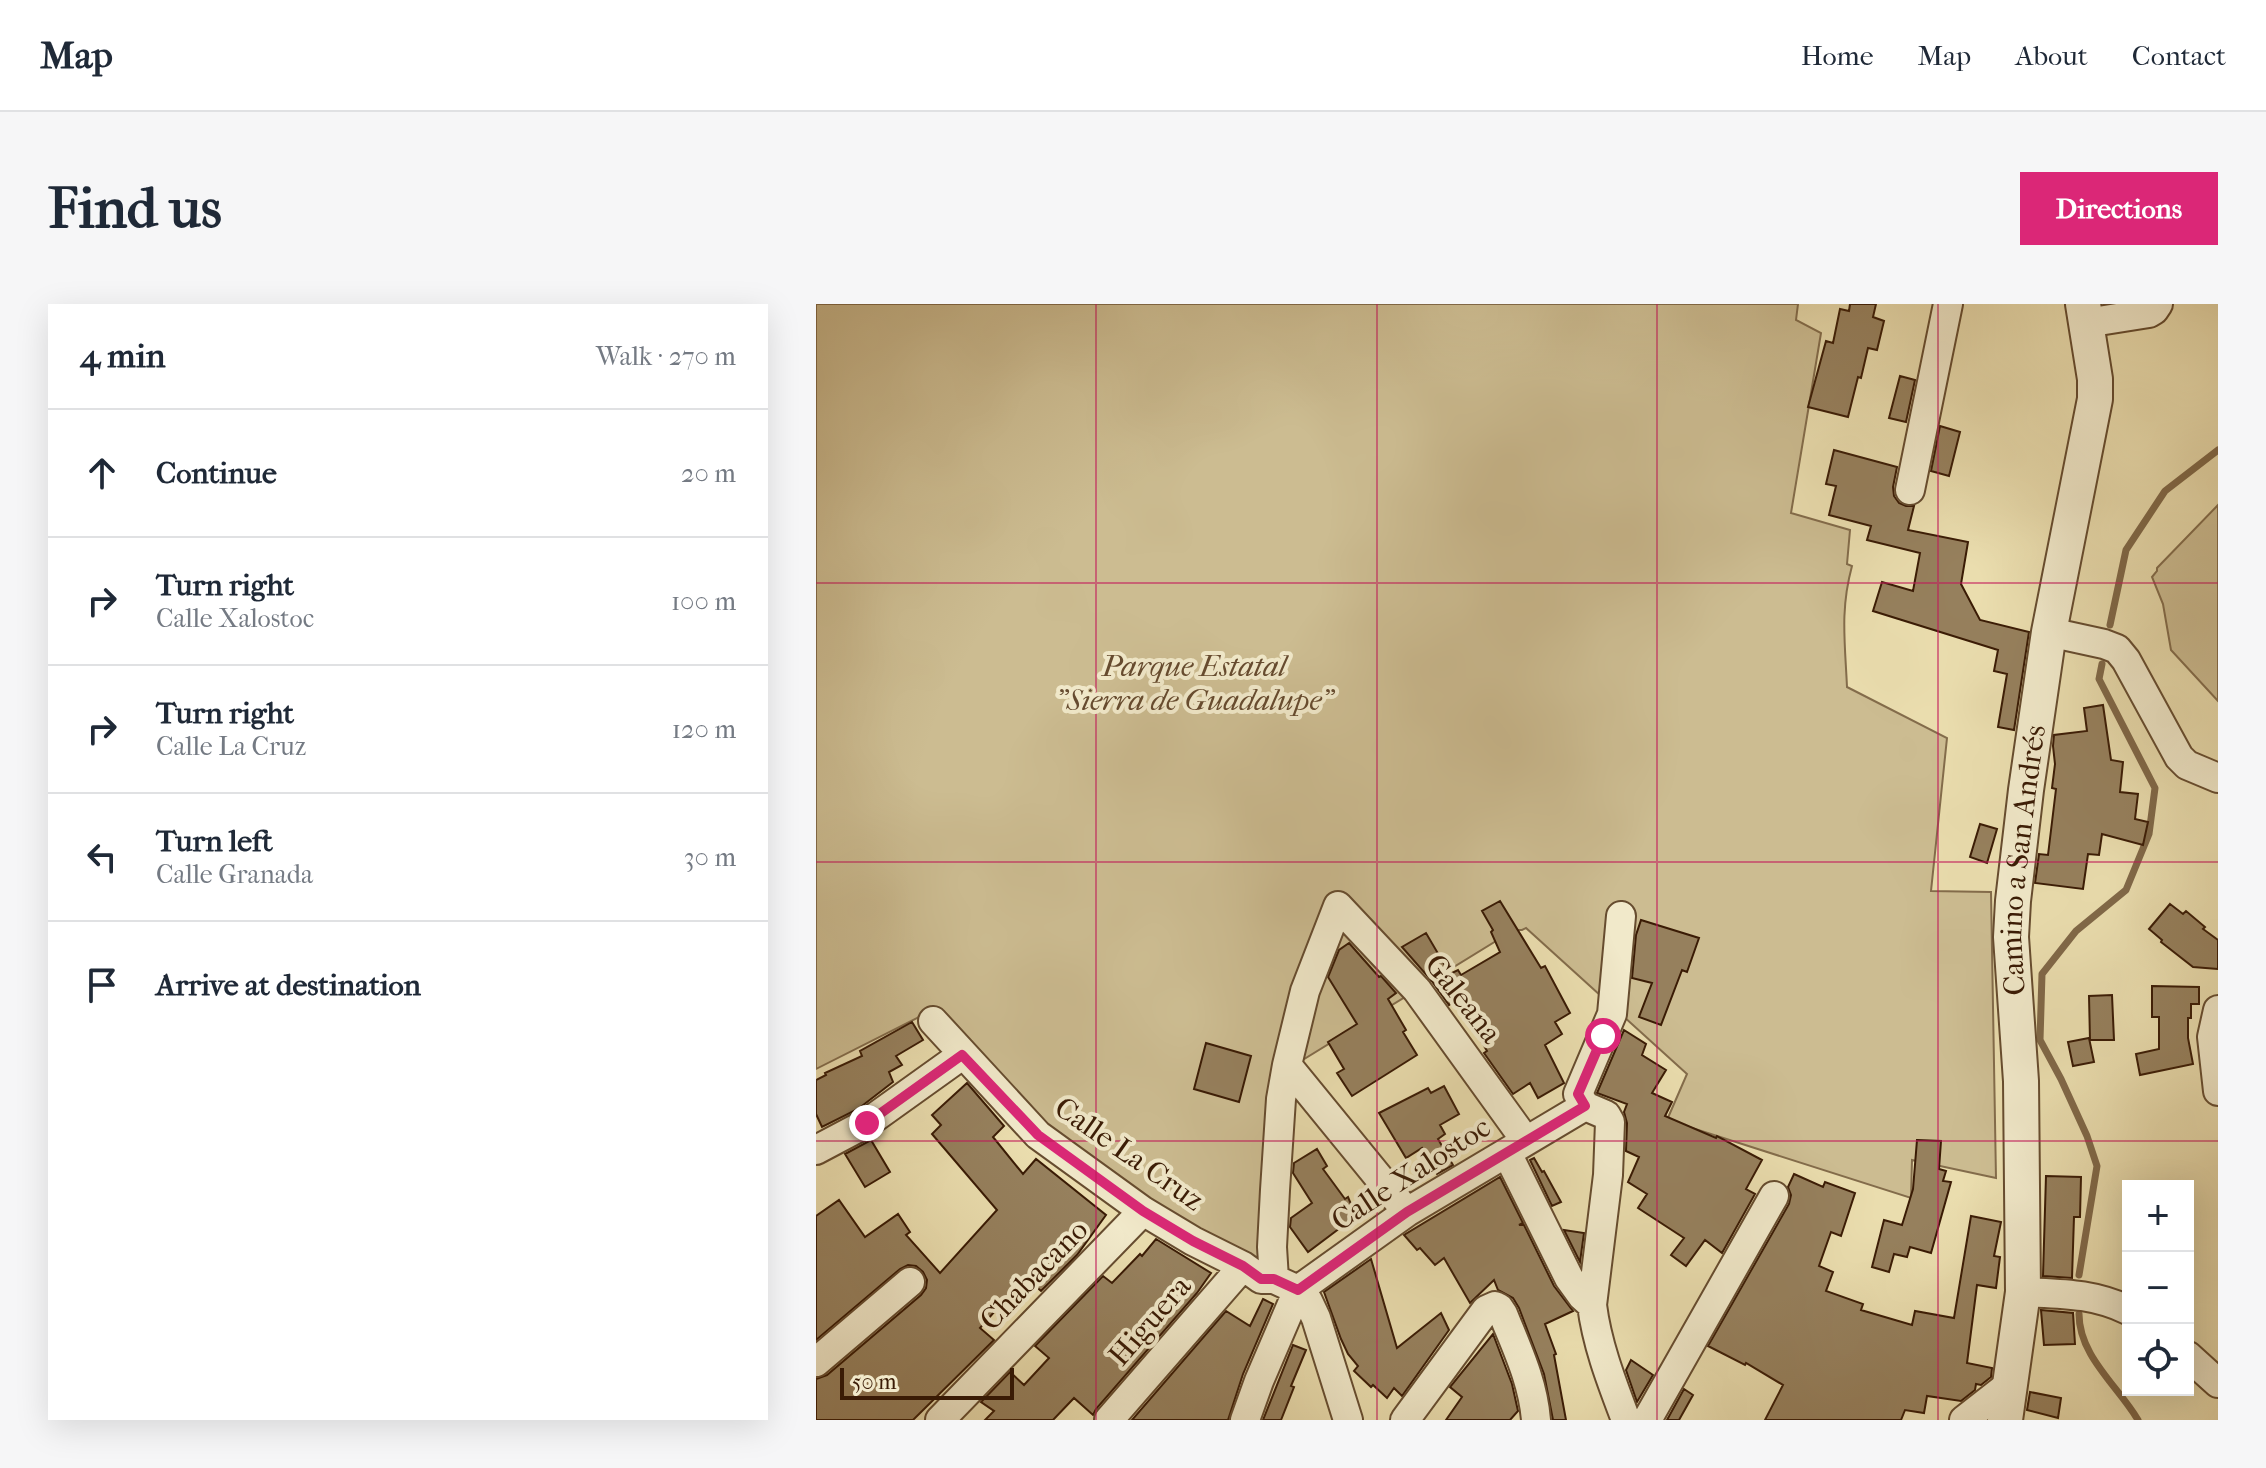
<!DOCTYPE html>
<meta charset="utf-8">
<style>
:root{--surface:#fff;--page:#f6f6f7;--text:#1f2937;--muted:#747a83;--line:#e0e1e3;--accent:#db2777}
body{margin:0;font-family:"IM FELL French Canon",serif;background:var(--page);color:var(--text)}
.controls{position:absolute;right:24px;bottom:24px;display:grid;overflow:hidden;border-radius:0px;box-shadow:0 8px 32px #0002}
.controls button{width:72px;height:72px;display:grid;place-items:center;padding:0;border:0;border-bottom:2px solid var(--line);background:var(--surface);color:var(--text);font:40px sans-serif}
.scale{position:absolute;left:24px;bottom:20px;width:174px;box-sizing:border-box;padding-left:8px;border:4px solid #3a1b05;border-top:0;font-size:22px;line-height:28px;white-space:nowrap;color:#3a1b05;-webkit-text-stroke:6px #f1e9ca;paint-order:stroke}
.stop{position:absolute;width:24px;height:24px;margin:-18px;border:6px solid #db2777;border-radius:50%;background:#fff}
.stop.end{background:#db2777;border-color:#fff;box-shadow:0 2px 8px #0008}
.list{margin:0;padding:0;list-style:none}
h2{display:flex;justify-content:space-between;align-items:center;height:104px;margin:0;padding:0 32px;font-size:34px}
h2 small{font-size:26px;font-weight:400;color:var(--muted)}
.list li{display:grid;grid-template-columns:52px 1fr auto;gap:24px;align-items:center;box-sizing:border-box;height:128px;padding:0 32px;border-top:2px solid var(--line)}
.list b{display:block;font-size:30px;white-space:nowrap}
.list p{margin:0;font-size:26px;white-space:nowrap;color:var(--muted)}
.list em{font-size:26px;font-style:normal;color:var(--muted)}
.icon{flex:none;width:44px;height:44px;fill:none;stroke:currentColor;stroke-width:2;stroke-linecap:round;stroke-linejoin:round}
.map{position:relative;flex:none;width:1402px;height:1116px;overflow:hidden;border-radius:0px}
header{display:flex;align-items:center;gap:48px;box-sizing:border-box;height:112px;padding:0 40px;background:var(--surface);border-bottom:2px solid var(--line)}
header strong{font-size:38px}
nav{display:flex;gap:44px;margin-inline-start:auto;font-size:28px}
.intro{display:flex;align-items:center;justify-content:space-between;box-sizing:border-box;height:192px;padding:0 48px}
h1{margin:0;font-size:56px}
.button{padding:20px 36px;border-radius:0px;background:var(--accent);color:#fff;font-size:28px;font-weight:700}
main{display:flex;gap:48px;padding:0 48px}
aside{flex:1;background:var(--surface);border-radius:0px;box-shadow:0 8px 32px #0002}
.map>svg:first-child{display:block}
.green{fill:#ccbc91;stroke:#836c4b;stroke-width:2}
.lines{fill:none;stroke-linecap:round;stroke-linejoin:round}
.stream{stroke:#806848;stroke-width:7}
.building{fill:#96805d;stroke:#3a1b05;stroke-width:2}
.minor-casing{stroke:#664c2f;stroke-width:32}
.tertiary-casing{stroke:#664c2f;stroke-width:38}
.minor{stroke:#f1e9ca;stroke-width:28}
.tertiary{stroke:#f1e9ca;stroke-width:34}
.route{stroke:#db2777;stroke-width:10}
.grid{fill:none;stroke:#c2185b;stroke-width:2;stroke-opacity:0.55}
.labels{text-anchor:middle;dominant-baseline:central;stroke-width:8;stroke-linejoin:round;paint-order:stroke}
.park-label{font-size:30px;font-style:italic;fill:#664b2f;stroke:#f1e9ca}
.street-label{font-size:30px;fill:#3a1b05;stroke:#f1e9ca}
</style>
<header>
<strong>Map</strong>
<nav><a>Home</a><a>Map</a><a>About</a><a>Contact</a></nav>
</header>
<div class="intro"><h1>Find us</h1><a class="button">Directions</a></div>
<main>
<aside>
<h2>4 min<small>Walk · 270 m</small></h2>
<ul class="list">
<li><svg class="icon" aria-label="ahead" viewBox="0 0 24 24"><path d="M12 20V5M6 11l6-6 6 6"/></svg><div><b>Continue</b></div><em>20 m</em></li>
<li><svg class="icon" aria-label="right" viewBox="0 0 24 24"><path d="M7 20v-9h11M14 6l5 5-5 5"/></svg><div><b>Turn right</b><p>Calle Xalostoc</p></div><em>100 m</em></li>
<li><svg class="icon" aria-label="right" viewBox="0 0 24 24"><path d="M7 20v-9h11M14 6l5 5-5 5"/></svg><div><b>Turn right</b><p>Calle La Cruz</p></div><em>120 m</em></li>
<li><svg class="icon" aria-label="left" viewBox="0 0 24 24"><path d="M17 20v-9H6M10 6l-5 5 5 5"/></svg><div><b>Turn left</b><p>Calle Granada</p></div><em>30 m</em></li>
<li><svg class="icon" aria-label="arrive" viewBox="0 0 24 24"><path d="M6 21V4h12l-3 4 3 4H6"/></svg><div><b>Arrive at destination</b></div></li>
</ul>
</aside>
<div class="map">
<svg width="1402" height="1116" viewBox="0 0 1402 1116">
<rect width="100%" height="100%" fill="#eaddae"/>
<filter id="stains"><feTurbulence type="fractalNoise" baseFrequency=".0025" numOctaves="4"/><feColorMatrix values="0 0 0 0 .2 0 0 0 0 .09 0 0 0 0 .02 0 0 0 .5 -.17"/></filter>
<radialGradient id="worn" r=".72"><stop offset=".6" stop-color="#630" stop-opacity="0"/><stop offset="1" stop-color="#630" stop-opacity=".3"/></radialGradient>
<path class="green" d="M0,0H982L980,16L1005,29L975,209L1034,226L1031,260L1036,262C1024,306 1029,338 1031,383L1131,434L1115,587L1175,588L1180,874L1096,856L1095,894L851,816L871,770L710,624L706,626H698L459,773L450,961L367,926L236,838L113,708L0,765Z
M1402,201V397L1355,346L1347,300L1336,273L1341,267V264Z"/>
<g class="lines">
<path class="stream" d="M1294,321L1310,246L1349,187L1402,146
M1263,971L1281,862L1271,832L1245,775L1224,736L1226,670L1260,627L1310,586L1333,530L1339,484L1283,375L1286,360
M1263,1010C1263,1052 1302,1082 1322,1116"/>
</g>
<path class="building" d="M1034,0H1060L1057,13L1068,17L1061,46L1052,44L1045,74L1042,73L1032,113L992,103L1010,37L1017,39L1024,5L1033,7Z
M1084,72L1099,76L1090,118L1073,114Z
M1124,122L1144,128L1133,172L1115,167Z
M1018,146L1081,163L1077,183L1078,192L1083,199L1090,202H1098L1092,226L1152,238L1145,280L1164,316L1213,328L1198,426L1182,423L1191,370L1178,367L1182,346L1057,307L1066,278L1097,287L1104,249L1051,236L1055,222L1013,211L1020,182L1010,180Z
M1287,401L1295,456L1307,458L1304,488L1322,490L1319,515L1332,518L1327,541L1286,530L1283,551L1272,550L1267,585L1219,579L1223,550L1232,551L1240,485L1236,484L1239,460L1237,442L1238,431L1271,427L1268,404Z
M1164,520L1181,525L1171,559L1154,553Z
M684,597L725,664L729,662L754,709L739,718L746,730L729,741L748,779L722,794L714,779L697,790L668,749L671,747L641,695L633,701L615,676L586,643L610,629L634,670L642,666L645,671L684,648L675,628L677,626L666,607Z
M1354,600L1367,610L1370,607L1389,623L1387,625L1402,636V665L1377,663L1345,638L1346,636L1333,625Z
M825,616L883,634L871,668L866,666L845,721L823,713L836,679L816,674L820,631Z
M533,639L563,673L565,672L580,689L572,695L590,726L587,728L601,751L536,792L521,769L528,765L512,738L541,720L512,673L523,646Z
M1336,682L1383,683V700H1375V714H1372V734L1377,760L1324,771L1320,750L1343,745V713H1336Z
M1296,691L1298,736H1274L1273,692Z
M96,718L107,736L80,752L86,761L73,768L77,778L42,805L6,823L0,810V776L10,771L9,769L46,752L44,747Z
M808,726L830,740L826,751L850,766L836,789L856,798L849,812L900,834L901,832L946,856L930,885L939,890L906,949L889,936L870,962L855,951L868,934L822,904L831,890L812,878L823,853L810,847L811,819L808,808L811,800L781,789Z
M1273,734L1278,758L1257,762L1252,738Z
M390,739L435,752L423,798L378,785Z
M151,779L188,822L177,833L207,870L220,855L290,911L261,951L225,987L209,973L164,1024L178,1036L97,1116H0V1075L11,1071L105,991L110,984L111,976L107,968L100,962L92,961L84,965L0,1036V912L23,896L49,933L82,910L94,928L90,931L124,969L181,906L116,830L125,821L116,811Z
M628,782L643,810L624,821L629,830L622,835L637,861L621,870L606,844L590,854L563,809L612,784L615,789Z
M55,836L74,868L49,883L29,850Z
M1101,836L1125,837L1123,865L1130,867L1127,877L1135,878L1115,949L1094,943L1091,953L1078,950L1073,968L1056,963L1068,916L1086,921L1097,885Z
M501,845L511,862L507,865L529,895L532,893L540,912L492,948L474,923L475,914L496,899L477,869L478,859Z
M718,854L726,868L728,867L745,898L736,902L714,856Z
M978,870L1007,883L1009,878L1039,889L1025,932L1015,928L1003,962L1017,968L1010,987L1047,1000L1045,1006L1096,1021L1099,1007L1138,1014L1155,912L1185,918L1178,952L1184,953L1180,984L1161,981L1151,1059L1176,1064L1175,1073L1165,1081L1160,1080L1159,1086L1145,1097L1111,1092L1108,1109L1089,1106L1085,1116H949L967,1081L930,1059L929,1061L892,1042L973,900L975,891L972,883Z
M1230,872L1265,873L1264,913H1258L1256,974L1227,972Z
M684,873L707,919L703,921H708L738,982L757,1007L729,1020L740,1050L738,1051L750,1116H737L728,1070L703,1004L697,994L682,986L678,976L654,999L628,954L619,961L604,944L601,946L588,931Z
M748,926L768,929L764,958Z
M340,935L395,969L381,989L280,1105L277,1111L258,1094L237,1116H169L178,1107L165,1098L194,1068L208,1081L233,1054L219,1042L287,972L296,979L324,950L326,952Z
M555,955L581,1044L625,1009L633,1026L586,1092L578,1084L571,1094L557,1081L555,1083L538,1067L542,1062L532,1050L525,1035L508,988Z
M447,995L457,1000L427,1070L412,1116H316L410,1007L434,1022Z
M1225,1006L1257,1009L1259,1040L1228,1041Z
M677,1030L696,1080L702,1107L694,1116H630L646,1093L634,1083Z
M477,1041L490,1046L475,1082L478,1083L465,1116H447Z
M815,1056L837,1071L821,1098L810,1066Z
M868,1085L877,1091L863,1116H851Z
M1214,1088L1245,1094L1242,1114L1211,1106Z"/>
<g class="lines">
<g class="minor-casing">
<path id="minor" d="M1270,19L1333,9L1338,6L1342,0
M1094,186L1132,0
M1233,328L1288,340L1301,345L1310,356L1363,453L1371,461L1402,474
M1402,706L1396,733L1402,787
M117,717L222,831L327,907L377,937L427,962L445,975H458L482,986L492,997L500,1014L532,1116
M471,761L591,908
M769,802L790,811L794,818L792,871L776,1001C781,1041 796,1079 810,1116
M769,802L762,790L796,710L805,612
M0,846L51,819L146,751
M691,849L753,974L766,992L776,1001
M458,975L456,943L459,886L465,795L471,761L489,687L522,602L601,686L710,837
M482,986L591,908L769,802
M1207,988C1246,990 1276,989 1312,1006
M1372,1052L1402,1079
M0,1058L94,978
M124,1116L327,907
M293,1116L427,962
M429,1116L443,1077L482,986
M589,1116L670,1006L679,1002L683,1004L687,1010C701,1045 717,1078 720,1116
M831,1116L958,892
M1148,1116L1194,1080"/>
</g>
<g class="tertiary-casing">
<g id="tertiary">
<path id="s1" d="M1189,1116L1207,988L1205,777L1195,633L1197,597L1210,486L1233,328L1279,95V75L1267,0"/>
</g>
</g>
<use href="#minor" class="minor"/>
<use href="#tertiary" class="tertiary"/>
</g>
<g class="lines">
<path class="route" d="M51,819L146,751L222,831L327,907L377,937L427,962L445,975H458L482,986L591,908L769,802L762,790L787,732"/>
</g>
<path class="grid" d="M280,0V1116M561,0V1116M841,0V1116M1122,0V1116M0,279H1402M0,558H1402M0,837H1402"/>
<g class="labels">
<g class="park-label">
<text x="378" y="362">Parque Estatal<tspan x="378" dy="34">"Sierra de Guadalupe"</tspan></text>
</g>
<g class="street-label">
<text stroke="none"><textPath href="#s1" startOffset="562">Camino a San Andrés</textPath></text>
<text transform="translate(647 695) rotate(52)">Galeana</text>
<text transform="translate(313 850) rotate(35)">Calle La Cruz</text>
<text transform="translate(595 870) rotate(-33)">Calle Xalostoc</text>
<text transform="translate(218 971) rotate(-46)">Chabacano</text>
<text transform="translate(334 1017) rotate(-49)">Higuera</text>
</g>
</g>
<rect width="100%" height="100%" filter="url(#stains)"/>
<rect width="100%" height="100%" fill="url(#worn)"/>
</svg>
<div class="controls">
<button>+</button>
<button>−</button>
<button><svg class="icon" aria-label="locate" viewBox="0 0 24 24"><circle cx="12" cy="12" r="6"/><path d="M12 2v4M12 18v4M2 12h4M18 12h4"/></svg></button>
</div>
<div class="scale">50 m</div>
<div class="stop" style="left:787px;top:732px"></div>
<div class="stop end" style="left:51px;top:819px"></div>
</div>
</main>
